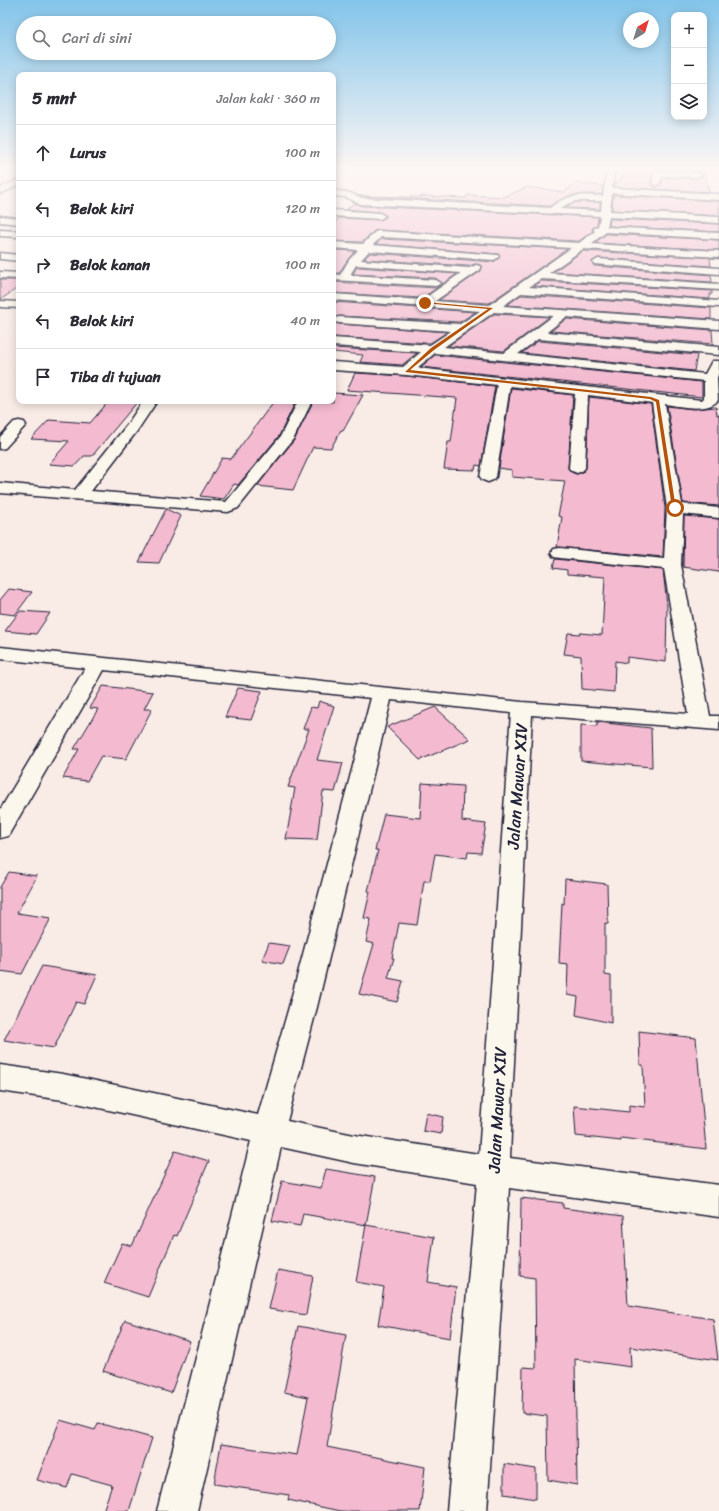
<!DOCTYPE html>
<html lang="id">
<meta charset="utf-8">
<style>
:root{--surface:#fff;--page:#f2f2f3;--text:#2b2b33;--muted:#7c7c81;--line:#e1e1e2}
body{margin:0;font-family:Sriracha,sans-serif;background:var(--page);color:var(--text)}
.controls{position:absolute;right:12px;top:12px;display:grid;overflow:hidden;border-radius:8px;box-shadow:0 2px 10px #0003}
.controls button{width:36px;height:36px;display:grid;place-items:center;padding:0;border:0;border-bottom:1px solid var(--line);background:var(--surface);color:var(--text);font:20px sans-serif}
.compass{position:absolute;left:623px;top:12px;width:36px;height:36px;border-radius:50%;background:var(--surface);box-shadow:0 2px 10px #0003;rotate:38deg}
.stop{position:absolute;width:12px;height:12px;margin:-9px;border:3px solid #b45309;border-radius:50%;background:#fff}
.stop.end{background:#b45309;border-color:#fff;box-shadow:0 1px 4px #0008}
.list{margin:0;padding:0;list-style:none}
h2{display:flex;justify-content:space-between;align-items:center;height:52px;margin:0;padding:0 16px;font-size:17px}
h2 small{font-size:13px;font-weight:400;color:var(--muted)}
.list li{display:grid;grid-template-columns:26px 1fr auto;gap:12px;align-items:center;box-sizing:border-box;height:56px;padding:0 16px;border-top:1px solid var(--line)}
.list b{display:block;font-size:15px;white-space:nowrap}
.list em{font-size:13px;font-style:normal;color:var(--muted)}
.icon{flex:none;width:22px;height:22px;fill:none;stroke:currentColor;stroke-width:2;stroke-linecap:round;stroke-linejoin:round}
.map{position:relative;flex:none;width:719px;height:1511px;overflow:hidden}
.search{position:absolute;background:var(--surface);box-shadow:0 2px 10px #0003;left:16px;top:16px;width:320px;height:44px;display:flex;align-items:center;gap:10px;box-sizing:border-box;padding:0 14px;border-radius:22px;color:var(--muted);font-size:15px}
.panel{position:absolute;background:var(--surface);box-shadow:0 2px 10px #0003;left:16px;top:72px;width:320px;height:332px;border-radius:8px}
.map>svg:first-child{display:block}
.building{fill:#f3bad0;stroke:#22223b}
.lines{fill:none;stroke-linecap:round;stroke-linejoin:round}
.minor-casing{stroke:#22223b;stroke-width:3}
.tertiary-casing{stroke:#22223b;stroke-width:3}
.minor{fill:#fbf7ec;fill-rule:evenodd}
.tertiary{fill:#fbf7ec;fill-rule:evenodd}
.route{fill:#b45309}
.labels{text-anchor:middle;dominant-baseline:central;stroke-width:3;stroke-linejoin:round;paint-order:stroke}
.near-street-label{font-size:17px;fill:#22223b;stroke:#fbf7ec}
</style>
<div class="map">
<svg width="719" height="1511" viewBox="0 0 719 1511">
<rect width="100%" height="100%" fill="#f9ebe6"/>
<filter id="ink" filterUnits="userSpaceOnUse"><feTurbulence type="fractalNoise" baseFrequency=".025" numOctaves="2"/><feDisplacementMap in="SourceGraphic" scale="8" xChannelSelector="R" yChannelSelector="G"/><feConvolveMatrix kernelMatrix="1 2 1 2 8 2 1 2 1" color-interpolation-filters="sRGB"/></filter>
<g filter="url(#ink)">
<path class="building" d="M626,169L654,170L651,183L656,188L661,184L663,178H698L703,176L698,172L663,169L704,171L709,192L614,187L615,182H619Z
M576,183L603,186L602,194H581L568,196L550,206L360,196L421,197L422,196L466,198L468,195L504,197L527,187L564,192Z
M613,195L719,201V216L612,210Z
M576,202H600V209L564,208Z
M354,203L361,206L598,217L597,225L592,229L593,231L579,241L378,230L374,231L362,242L333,241V224L339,218L380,220L386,217L380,212L347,209Z
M610,219L719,224V232L609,226Z
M606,234L719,240V250L595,243Z
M382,239L567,249L489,303L439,300L481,271L482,267L480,265L475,264L469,266L364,259L370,253L494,262L500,257L498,254L376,244Z
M333,250L355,251L348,259L339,273H333Z
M583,251L719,258V259L710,258L711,266L598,258L592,262L594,266L711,275L712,282L553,272Z
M357,267L457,274L422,298L333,293V282L436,288L442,284L436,278L353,274Z
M0,280H19V287L0,300Z
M541,281L712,291V294H710V299L533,286Z
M521,295L711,308V319L507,305Z
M333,302L475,312L460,322L339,316L333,318Z
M494,314L549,317L504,351L448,346Z
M566,319L712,330L713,344L551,331Z
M333,322L339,324L447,332L430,343L333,337Z
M538,341L697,355L694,371L522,353Z
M333,348L417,353L402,365L360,362L363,355L333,352Z
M435,355L702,382V397L421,367Z
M355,373L406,376L495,386L481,466L476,465L475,470L444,469L448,442H451L457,398L347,390Z
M511,388L573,395L568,468L571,472L576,474L583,472L586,468L589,397L651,404L665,508L663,557L557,547L562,517L558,516L565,481L512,477V470L499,468Z
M333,393L363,395L343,431L341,430L331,448L313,447L293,490L257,486L295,439L313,401L333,402Z
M109,401H138L92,456H84L75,466L49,464L69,441L31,439L49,420L90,423Z
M274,401H296L279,436L238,485L234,484L224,499L200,496L222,458L231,459Z
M667,406L693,409L716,407L717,415H719V506L683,503Z
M166,509L181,516L159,563L139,562Z
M684,516L719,519V572L683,567Z
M555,559L663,570L667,605L666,662L627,657V663L615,661L614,692L582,689L581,656L564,654L568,633L580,634V633L602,635L605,577L567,574V570L553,568Z
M9,589L32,592L15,615L0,613V600Z
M20,611L50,613L36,634L5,631Z
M103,686L153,692L144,709H152L126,759L101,756L87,781L63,778L79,749H74L98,709L90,708Z
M238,688L262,691L251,720L225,717Z
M319,701L334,706L317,760L343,763L335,792L323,791L317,840L286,839L295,788L288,787L309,729H303L311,707L317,708Z
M435,707L470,739L420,760L387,727Z
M597,722L651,728L652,767L581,761V725L597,726Z
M422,783L463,786L462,821L486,824L481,853L468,852L467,858L435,854L430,881H424L417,925L399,923L392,958H394L388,978L403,981L397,1002L359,994L374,944L366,942L371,919L364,918L370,892L368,891L378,850H375L384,814L420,818Z
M9,872L37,876L17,913L51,918L22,974L0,971V887Z
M565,879L607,884L608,924L605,923V975L611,976V1023L576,1015L578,997L567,995L568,964L559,963L562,903L564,904Z
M269,943L290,946L283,964L262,960Z
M42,966L97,975L84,1004L76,1002L54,1048L4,1040Z
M639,1031L696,1038L706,1149L621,1138V1141L576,1136L574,1106L629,1112V1105L645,1107L643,1065H640Z
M426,1113L443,1117L441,1134L423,1131Z
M175,1151L209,1161L177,1236L174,1235L148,1297L104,1283L122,1243L132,1246Z
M326,1169L375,1177L366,1225L303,1214L300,1226L272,1221L282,1181L321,1188Z
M521,1198L563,1203V1208L623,1216L628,1306L713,1319L718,1360L630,1347L631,1367L575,1359L577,1485L548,1480L547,1416L522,1413L523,1367L536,1368L535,1278L520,1276Z
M366,1225L434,1237L428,1282L456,1287L450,1338L378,1325L384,1287L356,1282Z
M278,1270L313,1276L306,1315L269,1309Z
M125,1320L190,1341L171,1393L103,1371Z
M298,1326L346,1335L327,1447L425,1467L420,1511H340L288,1500L289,1495L214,1484L221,1444L297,1455L308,1397L284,1392Z
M60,1420L95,1430L98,1423L152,1438L129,1511H103L112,1485L72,1474L67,1488L37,1480Z
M504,1464L536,1469V1499L504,1494Z"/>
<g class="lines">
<g class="minor-casing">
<path id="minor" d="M607,169H615L612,188L719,194V200L612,193L610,211L719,217V223L609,217L607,227L719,233V239L606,232L591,244L719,251V257L583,249L549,273L719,284V290L541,279L529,287L719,301V307L521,293L503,306L719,321V329L566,317L547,332L719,347V355L538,339L518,354L705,374L712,361H719V372L717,378L718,400C708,413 680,406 665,404L682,504L719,508V518L683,514L681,565L710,716H719V730L532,715L513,1082L510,1158L719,1185V1217L509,1188L487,1511H447L477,1183L354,1163L281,1147L197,1511H157L251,1141L63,1100L0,1091V1065L63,1074L258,1115L289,1007L371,698L104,670L8,836L0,838V810L85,668L0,659V647L522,702L688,714L664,569L560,558L554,557L551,553L554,549L560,548L664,559L667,508L652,403L588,395L585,468L582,471L577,473L572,471L569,468L575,394L510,386L496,477L493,480L488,482L483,480L480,477L497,385L406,375L333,370V362L403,367L421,352L333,346V338L430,345L451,331L339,323L335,322L333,320L335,318L339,317L460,324L480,311L333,300V294L422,300L461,273L356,265L350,275L436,280L441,283L436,286L333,280V274L340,275L349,260L358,250L333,248V242L363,244L375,232L378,231L579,243L595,231L593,229L598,226L600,216L361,204L345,197L333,196V190L350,193L362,198L550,208C565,194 583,195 603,196ZM576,201H602L601,211L560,209L567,204ZM381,237L571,248L489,305L435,301L480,270L481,268L480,266L476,265L469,268L361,260L369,251L494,260L499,257L498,255L373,245ZM494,312L553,316L504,353L444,347ZM435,353L704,381V398L702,400L417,368ZM391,700L511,713L479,1154L354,1135L287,1121L317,1007Z
M655,171L698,173L702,175L698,177L662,176L660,183L656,186L652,183Z
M19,179V185L0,194V188Z
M333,210L380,213L385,216L380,219L333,216Z
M0,230L19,231V237L0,236Z
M0,253L19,255V261L0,259Z
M598,259L719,268V274L594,264L593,262Z
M0,301L19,302V308L0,307Z
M143,401H157L137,431L91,491L226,502L280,437L298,401H312L294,438L238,508L228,512L0,493V483L75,490L127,425Z
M19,421L24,422L26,425L5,448L0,449V437L14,422Z"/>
</g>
<g class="tertiary-casing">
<path id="tertiary" d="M0,216L19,218V224L0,222Z
M0,272L19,273V279L0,278Z"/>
</g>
<use href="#minor" class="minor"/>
<use href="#tertiary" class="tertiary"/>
</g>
</g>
<linearGradient id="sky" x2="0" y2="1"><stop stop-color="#83c4ea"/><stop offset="0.44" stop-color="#fcf6f4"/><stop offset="1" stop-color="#fcf6f4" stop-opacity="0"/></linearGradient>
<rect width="719" height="381" fill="url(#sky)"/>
<path class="route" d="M425,302L493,308L434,350L410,370L651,397L659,400L676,509L672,508L656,402L650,399L405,372L431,348L488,309L424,303Z"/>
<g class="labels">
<g class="near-street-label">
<text transform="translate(517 786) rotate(-86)">Jalan Mawar XIV</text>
<text transform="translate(497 1110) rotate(-87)">Jalan Mawar XIV</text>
</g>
</g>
</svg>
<div class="controls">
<button>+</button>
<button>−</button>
<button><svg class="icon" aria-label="layers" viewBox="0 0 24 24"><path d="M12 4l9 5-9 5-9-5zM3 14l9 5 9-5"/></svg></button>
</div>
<svg class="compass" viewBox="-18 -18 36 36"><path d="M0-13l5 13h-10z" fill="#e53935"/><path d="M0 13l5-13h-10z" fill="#7c7c81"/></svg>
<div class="stop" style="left:675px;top:508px"></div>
<div class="stop end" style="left:425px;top:303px"></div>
<div class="search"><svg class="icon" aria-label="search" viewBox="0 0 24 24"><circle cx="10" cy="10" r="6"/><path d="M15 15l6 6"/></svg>Cari di sini</div>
<section class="panel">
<h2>5 mnt<small>Jalan kaki · 360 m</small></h2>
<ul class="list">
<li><svg class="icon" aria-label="ahead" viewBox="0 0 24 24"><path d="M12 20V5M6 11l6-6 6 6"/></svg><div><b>Lurus</b></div><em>100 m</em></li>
<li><svg class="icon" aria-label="left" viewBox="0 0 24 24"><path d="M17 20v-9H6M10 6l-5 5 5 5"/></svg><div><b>Belok kiri</b></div><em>120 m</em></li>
<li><svg class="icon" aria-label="right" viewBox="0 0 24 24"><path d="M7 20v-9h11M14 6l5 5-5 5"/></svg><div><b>Belok kanan</b></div><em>100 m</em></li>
<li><svg class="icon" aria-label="left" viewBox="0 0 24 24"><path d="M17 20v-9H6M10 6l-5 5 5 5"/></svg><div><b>Belok kiri</b></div><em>40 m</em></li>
<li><svg class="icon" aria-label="arrive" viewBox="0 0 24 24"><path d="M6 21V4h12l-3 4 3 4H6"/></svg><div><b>Tiba di tujuan</b></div></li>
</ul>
</section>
</div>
